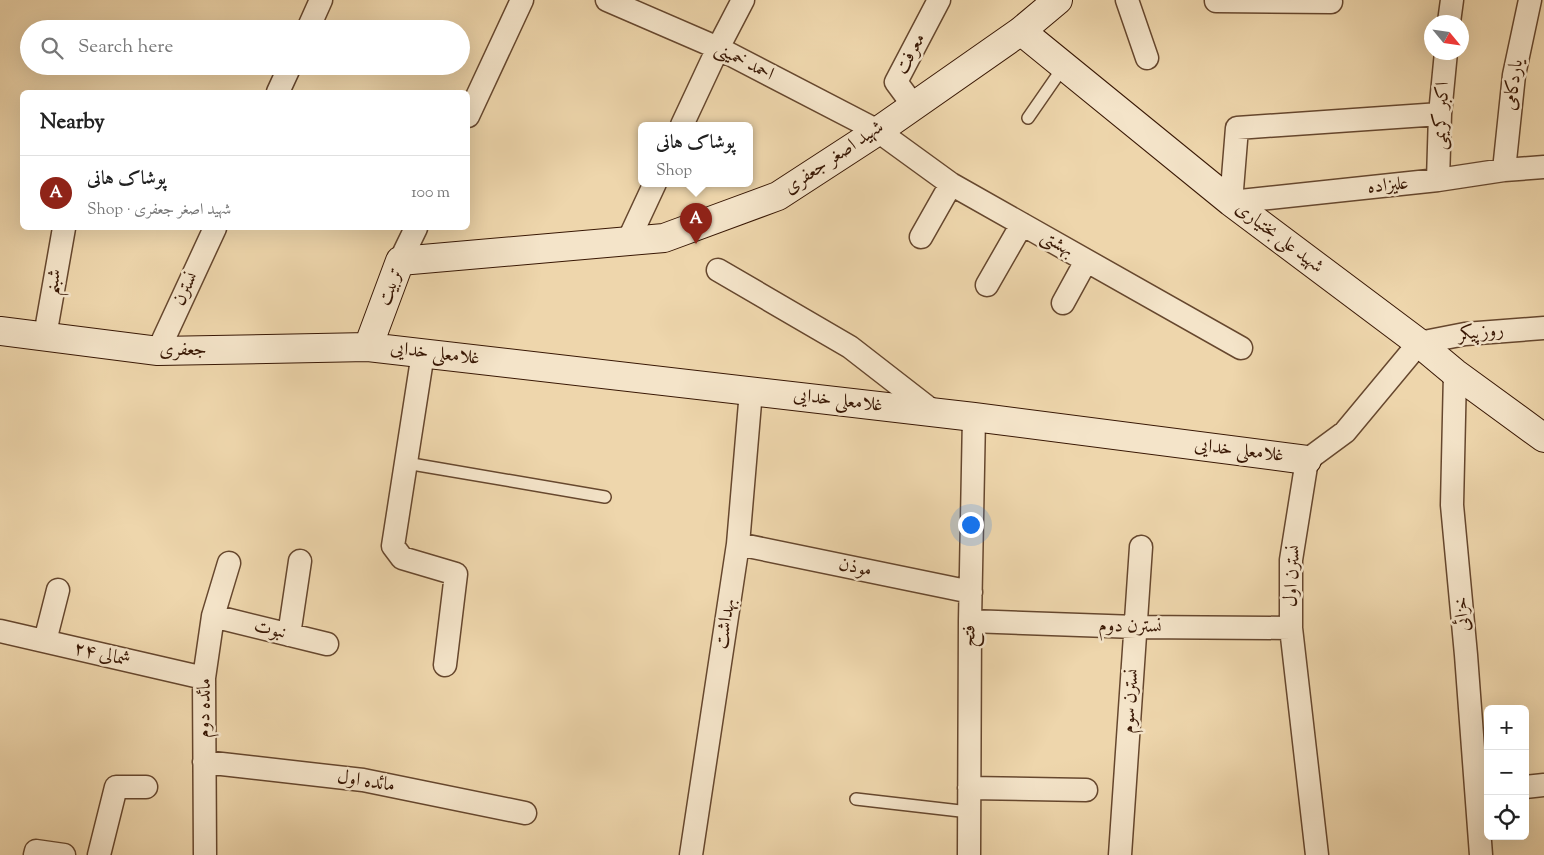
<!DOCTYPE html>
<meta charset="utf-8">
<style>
:root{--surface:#fff;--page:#f6f6f6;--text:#222;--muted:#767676;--line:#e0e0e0;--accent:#8f2418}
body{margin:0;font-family:"Sorts Mill Goudy",Amiri,serif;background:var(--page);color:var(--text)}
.controls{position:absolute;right:15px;bottom:15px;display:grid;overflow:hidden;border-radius:8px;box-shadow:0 5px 20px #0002}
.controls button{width:45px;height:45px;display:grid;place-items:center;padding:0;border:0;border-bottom:1px solid var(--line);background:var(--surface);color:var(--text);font:25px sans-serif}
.compass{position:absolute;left:1424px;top:15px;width:45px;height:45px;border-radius:50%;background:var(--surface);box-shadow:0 5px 20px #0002;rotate:119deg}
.you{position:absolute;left:970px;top:524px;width:18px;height:18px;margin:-12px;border:4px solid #fff;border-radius:50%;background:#1a73e8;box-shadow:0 0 0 8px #1a73e833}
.badge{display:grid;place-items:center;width:32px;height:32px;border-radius:50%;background:var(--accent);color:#fff;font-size:16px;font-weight:700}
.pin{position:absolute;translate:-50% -41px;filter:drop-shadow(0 1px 2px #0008)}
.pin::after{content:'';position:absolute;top:26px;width:18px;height:15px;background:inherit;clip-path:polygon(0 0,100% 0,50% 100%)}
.popup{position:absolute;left:638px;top:122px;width:115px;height:65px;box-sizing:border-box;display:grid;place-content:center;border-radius:8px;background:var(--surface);filter:drop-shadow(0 1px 4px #0005);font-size:16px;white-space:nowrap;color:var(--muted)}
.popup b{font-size:19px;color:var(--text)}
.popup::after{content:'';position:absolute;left:50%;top:100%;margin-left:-10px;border:10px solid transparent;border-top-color:var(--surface)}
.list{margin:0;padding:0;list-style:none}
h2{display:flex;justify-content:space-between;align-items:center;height:65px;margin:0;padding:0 20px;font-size:21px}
h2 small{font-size:16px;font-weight:400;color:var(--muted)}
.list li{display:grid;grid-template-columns:32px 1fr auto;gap:15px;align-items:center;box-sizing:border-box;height:75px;padding:0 20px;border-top:1px solid var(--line)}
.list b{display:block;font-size:19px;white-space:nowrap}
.list p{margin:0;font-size:16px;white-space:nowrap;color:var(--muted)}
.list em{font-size:16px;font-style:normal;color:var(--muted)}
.icon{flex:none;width:28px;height:28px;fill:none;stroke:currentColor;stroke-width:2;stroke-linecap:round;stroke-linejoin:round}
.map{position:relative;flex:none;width:1544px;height:855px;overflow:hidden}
.search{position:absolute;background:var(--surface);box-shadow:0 5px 20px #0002;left:20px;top:20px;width:450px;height:55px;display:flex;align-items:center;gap:12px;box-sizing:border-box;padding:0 18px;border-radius:28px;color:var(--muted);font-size:19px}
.panel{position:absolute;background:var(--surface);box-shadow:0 5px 20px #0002;left:20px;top:90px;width:450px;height:140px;border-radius:8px}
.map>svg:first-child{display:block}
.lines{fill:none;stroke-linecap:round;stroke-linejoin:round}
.lane-casing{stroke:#66472e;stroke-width:14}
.street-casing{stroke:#66472e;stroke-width:25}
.secondary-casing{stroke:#381704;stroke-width:30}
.lane{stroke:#f4e4c9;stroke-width:11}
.street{stroke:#f4e4c9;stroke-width:22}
.secondary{stroke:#f4e4c9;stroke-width:28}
.labels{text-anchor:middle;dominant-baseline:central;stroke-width:5;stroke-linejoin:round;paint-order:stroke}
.street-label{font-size:19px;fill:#381704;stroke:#f4e4c9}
</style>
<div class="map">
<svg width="1544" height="855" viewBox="0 0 1544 855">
<rect width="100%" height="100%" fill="#eed6ac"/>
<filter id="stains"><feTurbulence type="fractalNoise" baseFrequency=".004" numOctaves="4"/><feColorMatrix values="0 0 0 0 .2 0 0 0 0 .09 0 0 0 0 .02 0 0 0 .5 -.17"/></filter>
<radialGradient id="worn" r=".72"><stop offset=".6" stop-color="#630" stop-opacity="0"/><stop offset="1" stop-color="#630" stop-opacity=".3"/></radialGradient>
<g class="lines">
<g class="lane-casing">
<path id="lane" d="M1028,118L1064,66
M406,463L605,497
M856,799L969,812"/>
</g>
<g class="street-casing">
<path id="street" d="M607,0L718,48L878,131L951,184L1241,348
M1127,0L1147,58
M1216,0V1L1331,2
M1449,22L1452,0
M308,29L321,0
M278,92L290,66
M913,105L896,82L939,0
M1440,114L1237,128L1231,202L1438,180L1504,170L1544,167
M468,116L522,0
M682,125L718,48L743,0
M1504,170L1514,75L1530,0
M1438,180L1440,114L1446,52
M921,237L951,184
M628,241L655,183
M400,261L416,228
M718,270L850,347L935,413
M987,285L1022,224
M1063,303L1086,261
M45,336L64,228
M158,351L215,228
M423,353L393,546L402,558L456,574L445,665
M1455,373L1452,505L1466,655L1481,855
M738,544L971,592
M213,616L327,644
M970,621L1136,627L1291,628
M0,631L204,678
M289,635L300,561
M45,641L58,590
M204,762L363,780L525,813
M1525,787L1544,785
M969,788L1086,790
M35,855L36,851L64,855
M99,855L116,787H146
M205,855L204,678L213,616L229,563
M691,855L738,544L751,391
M969,855L970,621L974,417
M1120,855L1141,547
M1317,855L1291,628V560L1307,460L1345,432L1419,343L1465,334L1544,328"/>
</g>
<g class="secondary-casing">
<path id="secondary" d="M1021,31L1231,202L1419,343L1455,373L1544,438
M0,331L158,351L368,347L974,417L1307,460
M368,347L400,261L664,238L778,196L878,131L1021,31L1058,0"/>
</g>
<use href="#lane" class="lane"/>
<use href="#street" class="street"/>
<use href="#secondary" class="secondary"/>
</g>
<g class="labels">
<g class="street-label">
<text transform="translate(911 54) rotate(-62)">معرفت</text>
<text transform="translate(744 62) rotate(27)">احمد خمینی</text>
<text transform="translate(1514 85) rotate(-82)">یاردکامی</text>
<text transform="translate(1442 116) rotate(-87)">اکبر کریمی</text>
<text transform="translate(834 158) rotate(-34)">شهید اصغر جعفری</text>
<text transform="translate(1388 186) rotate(-6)">علیزاده</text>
<text transform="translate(1279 238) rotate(37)">شهید علی بختیاری</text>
<text transform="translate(1057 244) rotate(30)">بهشتی</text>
<text transform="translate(54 282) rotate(-80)">شبنم</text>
<text transform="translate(391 287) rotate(-69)">تربیت</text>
<text transform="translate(186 289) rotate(-65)">نسترن</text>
<text transform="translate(1481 333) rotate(-6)">روزپیکر</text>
<text x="183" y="350">جعفری</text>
<text transform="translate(435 354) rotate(7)">غلامعلی خدایی</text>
<text transform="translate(838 401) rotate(7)">غلامعلی خدایی</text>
<text transform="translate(1239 451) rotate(7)">غلامعلی خدایی</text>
<text transform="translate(855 568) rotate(12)">موذن</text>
<text transform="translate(1293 576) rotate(-87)">نسترن اول</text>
<text transform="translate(1463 614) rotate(-95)">خزائی</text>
<text transform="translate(726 624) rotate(-81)">بهداشت</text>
<text transform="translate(1130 627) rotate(1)">نسترن دوم</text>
<text transform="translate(270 630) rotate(13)">نبوت</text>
<text transform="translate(970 636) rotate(-89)">فتح</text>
<text transform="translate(102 655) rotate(13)">۲۴ شمالی</text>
<text transform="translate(1131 701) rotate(-86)">نسترن سوم</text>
<text transform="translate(205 708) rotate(-89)">مائده دوم</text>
<text transform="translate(366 782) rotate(9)">مائده اول</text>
</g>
</g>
<rect width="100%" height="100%" filter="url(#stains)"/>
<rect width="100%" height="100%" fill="url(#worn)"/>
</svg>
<div class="controls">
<button>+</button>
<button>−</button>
<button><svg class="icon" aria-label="locate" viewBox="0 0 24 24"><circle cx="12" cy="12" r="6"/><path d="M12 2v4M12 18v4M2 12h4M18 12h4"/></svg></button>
</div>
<svg class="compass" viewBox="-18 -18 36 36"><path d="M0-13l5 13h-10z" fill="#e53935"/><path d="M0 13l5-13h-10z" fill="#767676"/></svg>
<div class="you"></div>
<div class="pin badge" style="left:696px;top:244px">A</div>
<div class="popup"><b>پوشاک هانی</b>Shop</div>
<div class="search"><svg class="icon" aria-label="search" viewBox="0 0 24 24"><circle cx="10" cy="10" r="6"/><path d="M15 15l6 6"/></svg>Search here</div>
<section class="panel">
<h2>Nearby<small></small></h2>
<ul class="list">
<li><span class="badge">A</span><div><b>پوشاک هانی</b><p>Shop · شهید اصغر جعفری</p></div><em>100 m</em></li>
</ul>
</section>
</div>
